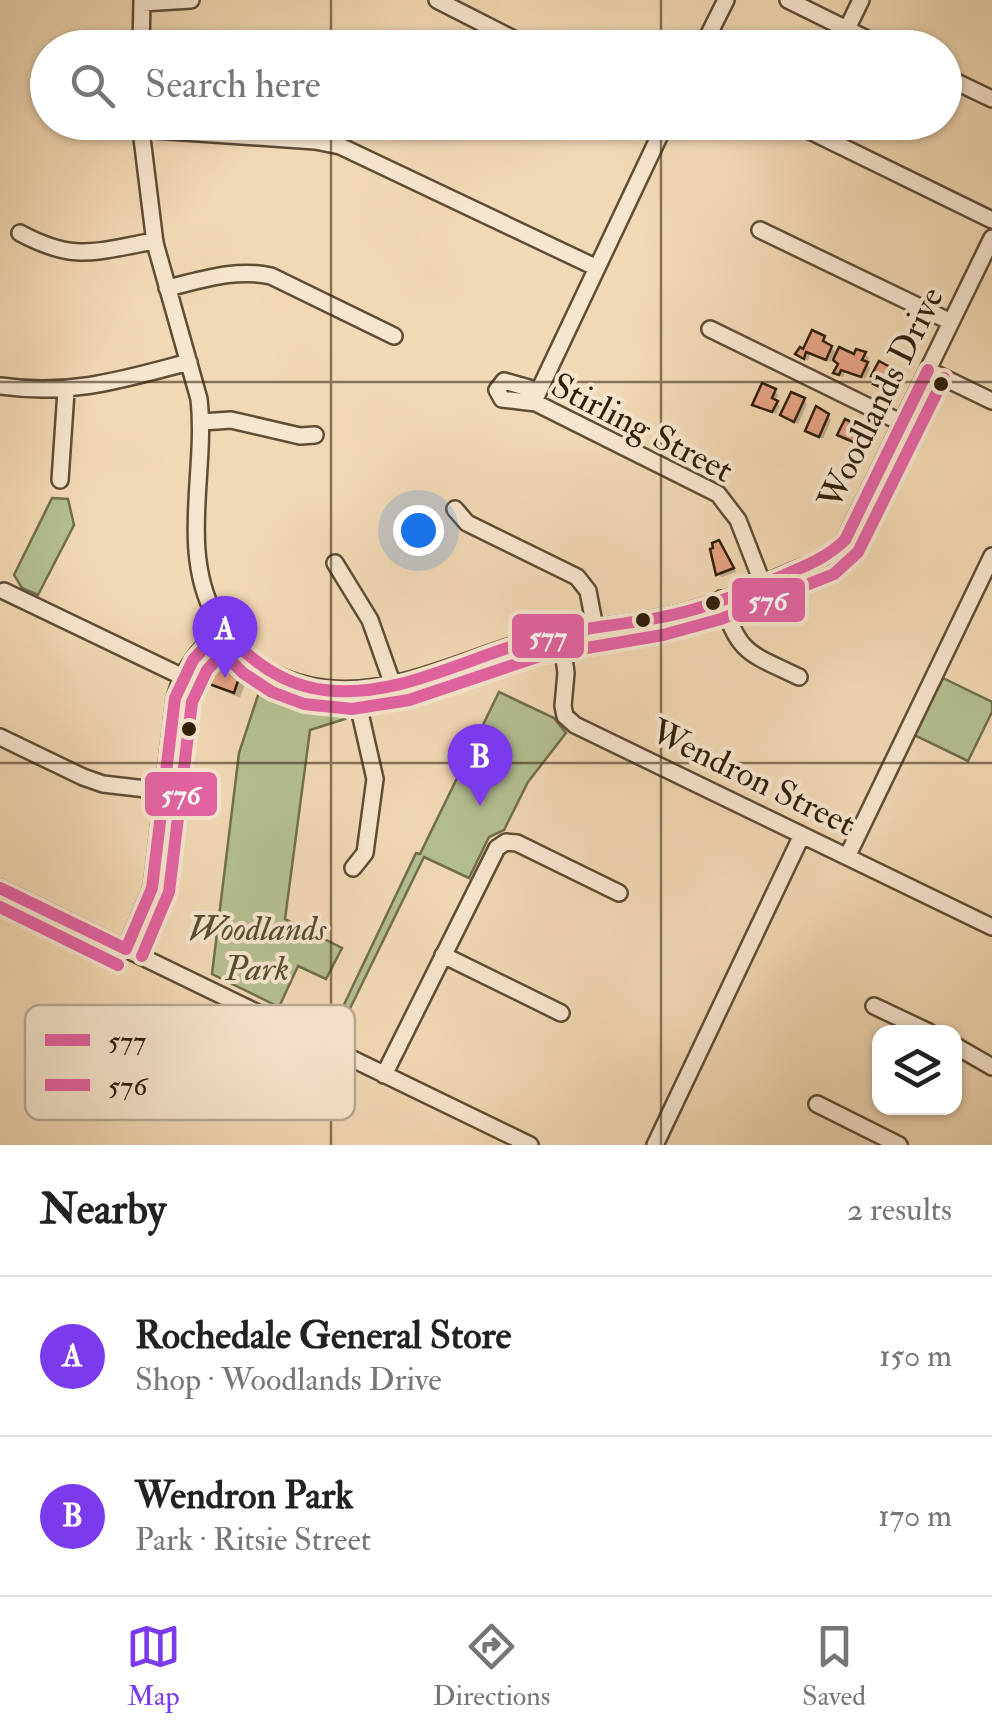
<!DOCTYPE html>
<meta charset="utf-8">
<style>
:root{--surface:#fff;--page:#f2f2f2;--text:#222;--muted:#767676;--line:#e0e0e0;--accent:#7c3aed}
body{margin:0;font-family:"IM FELL Double Pica",serif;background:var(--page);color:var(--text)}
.controls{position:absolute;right:30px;bottom:30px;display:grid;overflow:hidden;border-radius:20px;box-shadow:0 2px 8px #0004}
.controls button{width:90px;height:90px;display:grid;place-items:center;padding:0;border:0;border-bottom:2px solid var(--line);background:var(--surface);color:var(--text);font:50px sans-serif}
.you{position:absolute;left:418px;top:530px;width:35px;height:35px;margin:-25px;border:8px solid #fff;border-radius:50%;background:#1a73e8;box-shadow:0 0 0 15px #1a73e833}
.badge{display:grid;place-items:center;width:65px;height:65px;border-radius:50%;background:var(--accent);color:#fff;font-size:32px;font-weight:700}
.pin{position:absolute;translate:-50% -82px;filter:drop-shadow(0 2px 5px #0008)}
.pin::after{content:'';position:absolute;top:52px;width:35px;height:30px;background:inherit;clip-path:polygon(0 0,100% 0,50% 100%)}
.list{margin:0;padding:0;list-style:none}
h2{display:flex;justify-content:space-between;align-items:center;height:130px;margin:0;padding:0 40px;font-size:42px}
h2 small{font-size:32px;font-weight:400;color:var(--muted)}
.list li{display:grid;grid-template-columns:65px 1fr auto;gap:30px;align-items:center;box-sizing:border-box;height:160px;padding:0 40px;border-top:2px solid var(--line)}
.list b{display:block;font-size:38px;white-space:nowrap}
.list p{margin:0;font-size:32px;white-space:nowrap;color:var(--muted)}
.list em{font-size:32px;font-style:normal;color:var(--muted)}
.icon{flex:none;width:55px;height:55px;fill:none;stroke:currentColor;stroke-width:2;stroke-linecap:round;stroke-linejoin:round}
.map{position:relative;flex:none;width:992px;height:1145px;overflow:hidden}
.search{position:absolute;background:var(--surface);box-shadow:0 2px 8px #0004;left:30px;right:30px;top:30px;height:110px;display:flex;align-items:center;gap:25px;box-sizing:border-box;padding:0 35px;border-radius:55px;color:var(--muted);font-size:38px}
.sheet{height:450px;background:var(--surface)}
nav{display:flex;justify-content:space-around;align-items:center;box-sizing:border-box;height:140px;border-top:2px solid var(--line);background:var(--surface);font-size:28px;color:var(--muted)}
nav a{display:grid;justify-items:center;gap:5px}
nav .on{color:var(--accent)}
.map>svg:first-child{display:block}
.green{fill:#b5c092;stroke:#726f4e;stroke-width:2.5}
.shadow{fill:#0003}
.building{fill:#e8a284;stroke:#2e1e09;stroke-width:2.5}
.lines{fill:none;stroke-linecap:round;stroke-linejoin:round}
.minor-casing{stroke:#5f4d34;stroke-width:20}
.minor{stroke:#f7e6cf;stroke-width:15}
.bus-1-casing{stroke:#f7e6cf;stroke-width:20}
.bus-2-casing{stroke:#f7e6cf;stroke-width:20}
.bus-1{stroke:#e463a4;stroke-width:12}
.bus-2{stroke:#e463a4;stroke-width:12}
.grid{fill:none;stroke:#2e1e09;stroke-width:2.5;stroke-opacity:0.55}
.bus-dot{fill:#2e1e09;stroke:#f7e6cf;stroke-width:4}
.labels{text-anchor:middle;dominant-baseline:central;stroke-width:8;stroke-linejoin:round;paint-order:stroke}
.street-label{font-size:35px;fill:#2e1e09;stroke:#f7e6cf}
.park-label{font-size:35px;font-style:italic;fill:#564f32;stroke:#f7e6cf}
.key{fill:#f7e6cf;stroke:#bbaa94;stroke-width:2.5}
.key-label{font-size:28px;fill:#2e1e09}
.line-badge{stroke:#f7e6cf;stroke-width:4}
.badge-label{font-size:28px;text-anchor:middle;font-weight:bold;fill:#fff}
</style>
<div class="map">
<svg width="992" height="1145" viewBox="0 0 992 1145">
<rect width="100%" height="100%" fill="#f2d9b5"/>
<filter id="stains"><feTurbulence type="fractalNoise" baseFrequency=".002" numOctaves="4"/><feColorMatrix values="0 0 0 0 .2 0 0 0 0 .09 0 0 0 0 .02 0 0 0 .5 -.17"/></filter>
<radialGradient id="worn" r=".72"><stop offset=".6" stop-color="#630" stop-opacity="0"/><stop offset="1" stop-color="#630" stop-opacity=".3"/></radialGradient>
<path class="green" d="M52,498L68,499L74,525L38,595L22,588L14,575Z
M943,678L992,702V712L968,761L914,735Z
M263,680L284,690L340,707L345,719L310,730L285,919L342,948L326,979L298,966L279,1007L212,974L239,753Z
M499,692L554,718L566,733L528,782L504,830L489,837L469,878L424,857L337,1035L331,1032L416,853L420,854Z"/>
<path class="shadow" d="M823,338L838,355L856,357L858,352L865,354L869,358L866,364L870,368L865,379L845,372L843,377L840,376L836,372L841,364L833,356L830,362L810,354L808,361L802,357Z
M890,370L893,376L904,383L898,396L880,387Z
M775,391L778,395L775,402L780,406L776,414L755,405Z
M804,400L807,404L798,424L783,414Z
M828,416L831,420L823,439L808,431Z
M871,434L874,438L869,449L844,438Z
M722,546L736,572L722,577L718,574Z
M240,675L246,681L240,698L219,689L212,683Z"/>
<path class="building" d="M812,330L825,336L823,341L832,346L826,360L806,352L804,359L795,354L800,347L803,349Z
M839,347L854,354L856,349L866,352L862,360L868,362L861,377L841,370L839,375L833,373L838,364L833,360Z
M879,361L892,368L890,372L902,378L894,394L873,384L876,378L871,376Z
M762,383L776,389L772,398L778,401L772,412L752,405Z
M791,392L805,398L794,422L780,415Z
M816,406L829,414L819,437L805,431Z
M845,419L872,432L865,447L837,435Z
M719,540L734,568L716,575L710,549L713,548L712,543Z
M217,663L241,672L234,693L209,684Z"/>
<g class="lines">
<g class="minor-casing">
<path id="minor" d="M437,0L531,48
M788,0L885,48
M142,3L191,0
M847,29L861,0
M141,48L142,0
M702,48L726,0
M944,76L992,99
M140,122L155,243L199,399C207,471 179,549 215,616C228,641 249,660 273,673C361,717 450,662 535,639C582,627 631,625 677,614C728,602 777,576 826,558L845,540L992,238
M140,129L315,141L340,146L595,267
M808,130L992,220
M760,230L951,322
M20,233C76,263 95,251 155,241
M167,288C202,280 235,268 271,276L394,336
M710,329L902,423
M928,370L992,401
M0,386C70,396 121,380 189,362
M536,390L504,381L497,390L502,399L536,403L718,494L738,520L762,582
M535,399L666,122
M202,422L231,420L300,436L315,435
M60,480L66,391
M455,509L467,523L577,577L588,591L595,628
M335,563L370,620L393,685
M4,591L181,676
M721,599C740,655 747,652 799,677
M561,634L566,673L563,706L565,716L575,725L992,927
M0,737L83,777L103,784L163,791
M847,857L992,556
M353,868L365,853L375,779L355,691
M0,888L530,1145
M126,949L152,888L175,698C183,668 199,650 222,628
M443,955L561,1013
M874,1006L929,1032
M954,1045L992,1067
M384,1075L497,848L506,842L517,843L619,893
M817,1104L899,1145
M655,1145L802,835"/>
</g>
<use href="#minor" class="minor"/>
<g class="bus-1-casing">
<path id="bus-1" d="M222,628C248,659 282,685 324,690C399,699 467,657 537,639C581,627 627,625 672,615C709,607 744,592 780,577C805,566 825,559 845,540L928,370
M0,888L126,949
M126,949L152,888L175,698L193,660L222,628"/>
</g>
<g class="bus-2-casing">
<path id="bus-2" d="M209,639L243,673L272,692L304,704L352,709L409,700L540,656L663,635L721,619L834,574L858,552L944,378
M0,907L118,965
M142,956L169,892L192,702L207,670L234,641"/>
</g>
<use href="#bus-1" class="bus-1"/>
<use href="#bus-2" class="bus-2"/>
</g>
<path class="grid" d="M331,0V48M661,0V48M331,122V1145M661,122V1145M0,382H992M0,763H992"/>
<g class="bus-dot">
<circle cx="941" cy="384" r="9"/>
<circle cx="713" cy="603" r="9"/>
<circle cx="643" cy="620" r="9"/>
<circle cx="189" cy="729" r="9"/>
</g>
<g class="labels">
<g class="street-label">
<text transform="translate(881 398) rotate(-64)">Woodlands Drive</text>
<text transform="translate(642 428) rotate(27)">Stirling Street</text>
<text transform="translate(753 778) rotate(26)">Wendron Street</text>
</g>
<g class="park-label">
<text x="257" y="929">Woodlands<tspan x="257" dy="40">Park</tspan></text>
</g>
</g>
<rect x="25" y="1005" width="330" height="115" rx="15" class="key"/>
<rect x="45" y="1034" width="45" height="12" fill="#e463a4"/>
<rect x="45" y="1079" width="45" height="12" fill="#e463a4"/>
<g class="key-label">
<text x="108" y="1050">577</text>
<text x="108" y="1095">576</text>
</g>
<g class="line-badge">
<rect x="730" y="576" width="77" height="48" rx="10" fill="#e463a4"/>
<rect x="510" y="612" width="76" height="48" rx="10" fill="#e463a4"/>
<rect x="143" y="770" width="76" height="48" rx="10" fill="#e463a4"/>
</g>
<g class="badge-label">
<text x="768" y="610">576</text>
<text x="548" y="646">577</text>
<text x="181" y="804">576</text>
</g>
<rect width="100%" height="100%" filter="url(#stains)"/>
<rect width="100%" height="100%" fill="url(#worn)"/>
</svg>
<div class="controls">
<button><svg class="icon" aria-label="layers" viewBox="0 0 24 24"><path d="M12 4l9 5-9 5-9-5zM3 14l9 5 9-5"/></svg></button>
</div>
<div class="you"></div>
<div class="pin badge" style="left:225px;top:678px">A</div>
<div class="pin badge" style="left:480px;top:806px">B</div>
<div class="search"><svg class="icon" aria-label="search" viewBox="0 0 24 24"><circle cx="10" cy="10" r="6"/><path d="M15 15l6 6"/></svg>Search here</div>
</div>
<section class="sheet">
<h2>Nearby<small>2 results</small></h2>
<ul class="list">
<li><span class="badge">A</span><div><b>Rochedale General Store</b><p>Shop · Woodlands Drive</p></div><em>150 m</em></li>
<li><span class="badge">B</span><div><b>Wendron Park</b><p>Park · Ritsie Street</p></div><em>170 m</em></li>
</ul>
</section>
<nav>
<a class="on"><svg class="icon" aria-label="map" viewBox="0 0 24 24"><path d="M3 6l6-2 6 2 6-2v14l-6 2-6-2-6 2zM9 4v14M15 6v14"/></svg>Map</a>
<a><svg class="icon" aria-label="directions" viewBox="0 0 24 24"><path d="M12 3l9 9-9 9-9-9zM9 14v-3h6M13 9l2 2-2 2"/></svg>Directions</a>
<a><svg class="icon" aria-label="saved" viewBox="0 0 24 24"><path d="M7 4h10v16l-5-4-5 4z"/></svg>Saved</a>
</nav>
